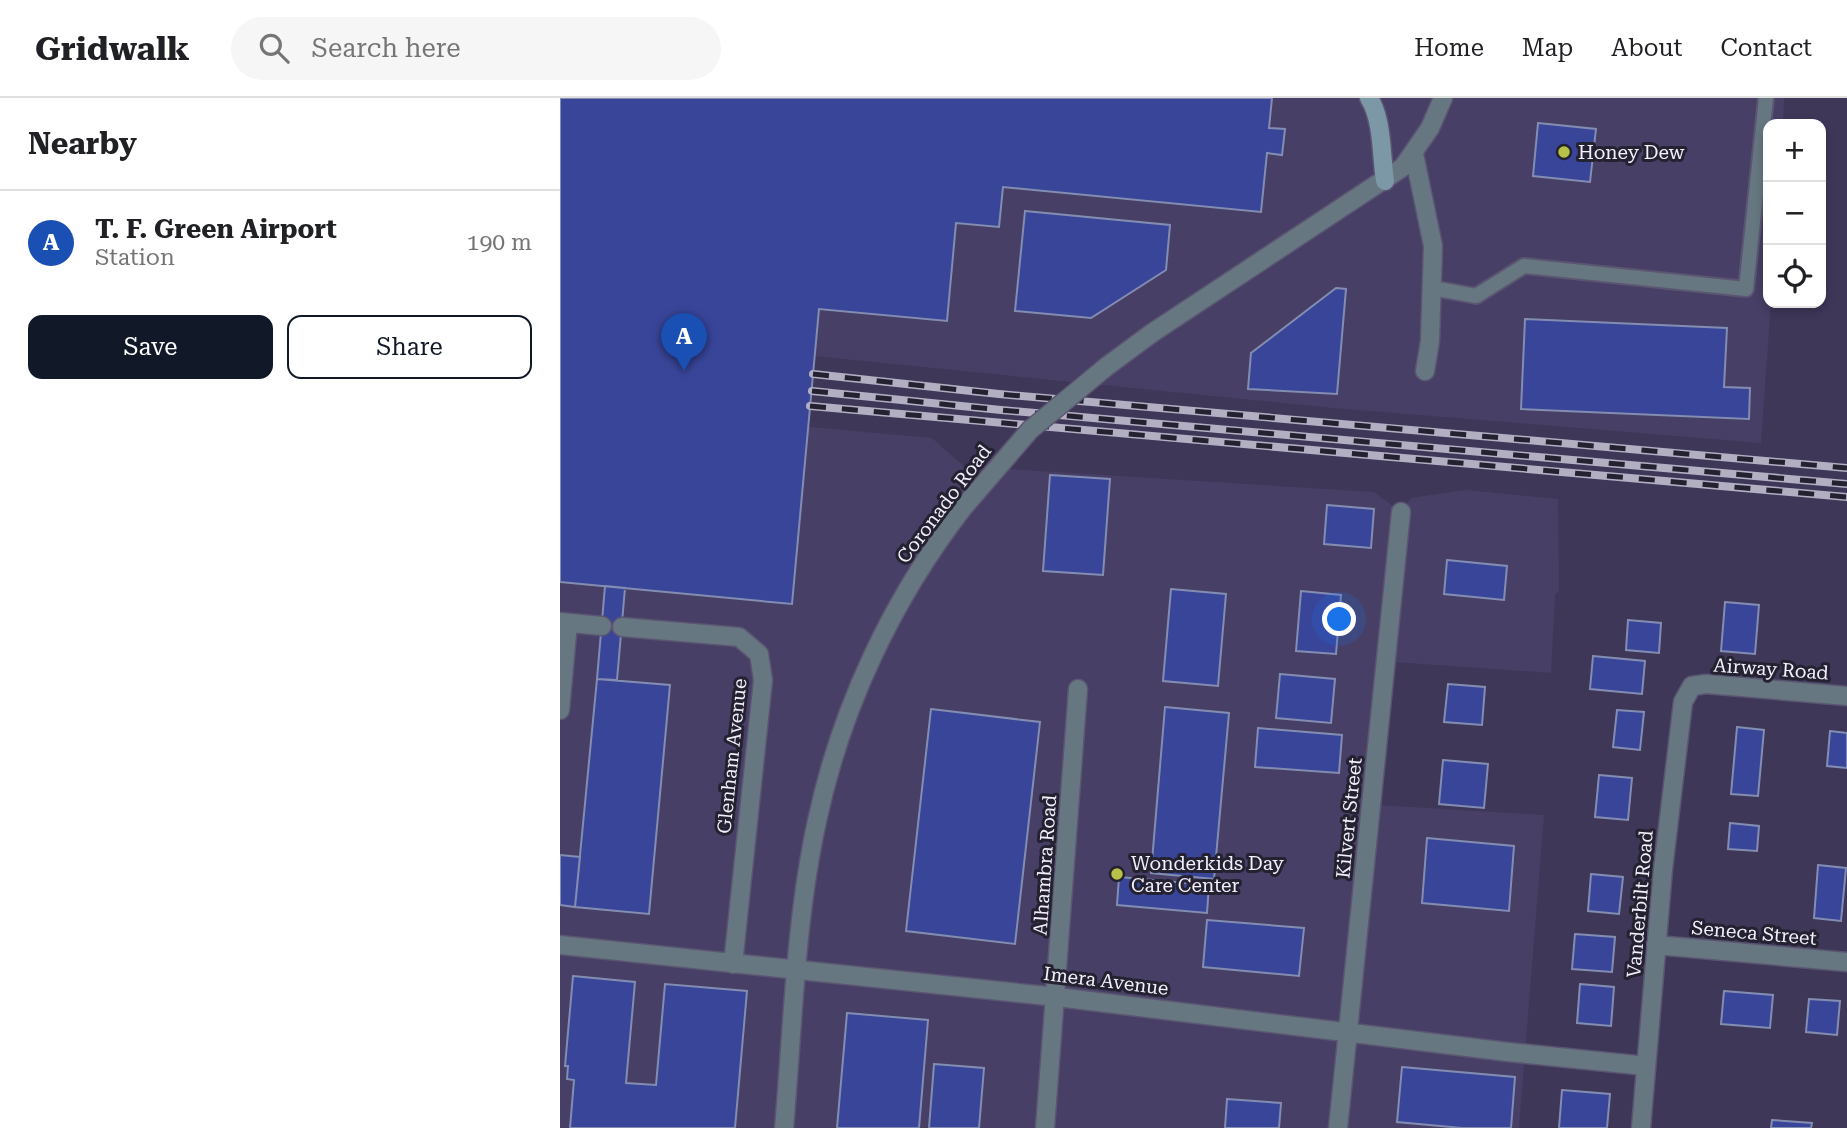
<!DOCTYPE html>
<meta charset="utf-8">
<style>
:root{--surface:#fff;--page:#f6f6f6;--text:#202124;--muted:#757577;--line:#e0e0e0;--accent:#111827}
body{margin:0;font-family:"Roboto Serif",serif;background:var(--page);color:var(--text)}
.controls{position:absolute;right:21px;top:21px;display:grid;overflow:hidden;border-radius:14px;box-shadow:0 4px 10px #0003}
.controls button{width:63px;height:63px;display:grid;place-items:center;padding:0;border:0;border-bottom:2px solid var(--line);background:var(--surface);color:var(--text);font:35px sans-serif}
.you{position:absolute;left:780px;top:522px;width:24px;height:24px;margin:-18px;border:5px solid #fff;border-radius:50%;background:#1a73e8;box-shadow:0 0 0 10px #1a73e833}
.badge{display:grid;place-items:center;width:46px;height:46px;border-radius:50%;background:var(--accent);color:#fff;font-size:23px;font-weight:700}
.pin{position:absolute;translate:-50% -58px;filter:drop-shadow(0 2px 4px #0008)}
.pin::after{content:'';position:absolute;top:37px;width:24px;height:21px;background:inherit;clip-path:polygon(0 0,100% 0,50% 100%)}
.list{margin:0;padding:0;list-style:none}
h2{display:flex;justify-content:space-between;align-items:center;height:91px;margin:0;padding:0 28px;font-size:30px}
h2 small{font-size:23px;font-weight:400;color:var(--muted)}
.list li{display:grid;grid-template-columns:46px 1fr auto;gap:21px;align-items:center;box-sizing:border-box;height:105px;padding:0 28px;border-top:2px solid var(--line)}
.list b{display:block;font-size:26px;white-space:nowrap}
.list p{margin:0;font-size:23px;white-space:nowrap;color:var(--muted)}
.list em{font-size:23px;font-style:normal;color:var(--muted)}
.actions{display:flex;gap:14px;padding:21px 28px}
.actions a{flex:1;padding:16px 0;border:2px solid var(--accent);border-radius:14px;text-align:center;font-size:24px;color:var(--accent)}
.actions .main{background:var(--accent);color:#fff}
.icon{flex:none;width:38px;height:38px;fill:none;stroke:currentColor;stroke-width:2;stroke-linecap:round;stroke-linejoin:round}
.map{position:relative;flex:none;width:1287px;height:1030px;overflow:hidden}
header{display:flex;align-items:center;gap:42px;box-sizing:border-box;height:98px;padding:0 35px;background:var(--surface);border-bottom:2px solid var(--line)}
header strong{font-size:33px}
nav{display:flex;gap:38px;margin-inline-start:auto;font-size:24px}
.search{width:490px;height:63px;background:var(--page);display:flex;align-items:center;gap:18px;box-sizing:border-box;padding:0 24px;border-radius:38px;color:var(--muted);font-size:26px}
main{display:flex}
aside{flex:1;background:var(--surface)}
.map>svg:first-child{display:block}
.built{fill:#473f66}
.building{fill:#394599;stroke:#838db2;stroke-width:2}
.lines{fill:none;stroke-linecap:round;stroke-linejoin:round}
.service-casing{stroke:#5b5572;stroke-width:18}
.minor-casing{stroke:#5b5572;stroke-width:21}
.tertiary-casing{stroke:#5b5572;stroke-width:21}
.secondary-casing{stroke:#5b5572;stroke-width:21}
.service{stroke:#667781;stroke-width:14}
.minor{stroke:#667781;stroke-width:18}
.tertiary{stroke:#667781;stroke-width:18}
.secondary{stroke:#7c98a7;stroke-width:18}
.rail-casing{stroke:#b2afc3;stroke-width:8}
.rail{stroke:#242131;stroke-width:5;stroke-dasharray:16;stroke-linecap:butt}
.tertiary-bridge-casing{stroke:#5b5572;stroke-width:21;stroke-linecap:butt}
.tertiary-bridge{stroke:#667781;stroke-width:18}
.poi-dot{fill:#b8c147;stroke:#242131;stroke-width:2.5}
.labels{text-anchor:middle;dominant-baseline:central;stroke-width:6;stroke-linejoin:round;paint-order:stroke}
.poi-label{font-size:19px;fill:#f2f0fd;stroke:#242131;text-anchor:start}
.street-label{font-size:19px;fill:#f2f0fd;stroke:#242131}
</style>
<header>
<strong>Gridwalk</strong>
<div class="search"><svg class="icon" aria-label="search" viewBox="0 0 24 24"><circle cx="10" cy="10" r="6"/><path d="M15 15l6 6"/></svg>Search here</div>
<nav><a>Home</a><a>Map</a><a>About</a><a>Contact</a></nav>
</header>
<main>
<aside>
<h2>Nearby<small></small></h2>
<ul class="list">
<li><span class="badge" style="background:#1a4fb4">A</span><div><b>T. F. Green Airport</b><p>Station</p></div><em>190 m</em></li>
</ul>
<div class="actions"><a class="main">Save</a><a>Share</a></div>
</aside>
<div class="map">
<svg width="1287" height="1030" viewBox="0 0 1287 1030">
<rect width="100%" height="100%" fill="#3e3758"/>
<path class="built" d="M0,0H1224L1223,26H1208L1211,205L1201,345L773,310L0,233Z
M0,306L372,340L418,381L433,370L814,394L841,414L851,400L905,392L998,401L999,492L995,497L991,575L833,564L817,707L984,717L959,1030H0Z"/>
<path class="building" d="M0,0H712L709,30L725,31L722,57L707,55L701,114L443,89L439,129L396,125L387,223L259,211L232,506L0,484Z
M978,25L1036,31L1030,84L973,78Z
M465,113L610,127L606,172L531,220L455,213Z
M776,190L786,191L777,296L688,291L691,255Z
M965,221L1167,230L1164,289L1190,290L1189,321L961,311Z
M490,377L550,381L543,477L483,473Z
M767,407L814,411L811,450L764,446Z
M887,462L947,468L944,502L884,496Z
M45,488L65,490L57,582L37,581Z
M611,491L666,496L658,588L603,583Z
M741,493L781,497L776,556L736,553Z
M1165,504L1199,507L1195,556L1161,553Z
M1068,522L1101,525L1099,555L1066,552Z
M1033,558L1085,563L1082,596L1030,591Z
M720,576L775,581L771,625L716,620Z
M37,581L110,587L89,816L15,809Z
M888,586L925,589L922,627L884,624Z
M605,609L669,615L654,781L591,775Z
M371,611L480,624L455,846L346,833Z
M1057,612L1084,614L1080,652L1053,649Z
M1177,629L1204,632L1198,698L1171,696Z
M698,630L782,637L779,675L695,669Z
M1270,633L1287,635V670L1267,668Z
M883,662L928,666L924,710L879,706Z
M1039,677L1072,680L1068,722L1035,719Z
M1170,725L1199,728L1197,753L1168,751Z
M867,740L954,748L949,813L862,805Z
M0,757L20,759L15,809L0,807Z
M1258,767L1286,770L1281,823L1254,820Z
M1031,776L1063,779L1059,816L1028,813Z
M559,779L649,787L647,815L557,807Z
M647,822L744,830L739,878L643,869Z
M1015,836L1055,839L1052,874L1012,871Z
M13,878L75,884L66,985L96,987L105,886L187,893L175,1030H10L14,982L7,981L8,968H5Z
M1020,886L1054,889L1051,928L1017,925Z
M1164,893L1213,897L1210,930L1161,926Z
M1249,901L1280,903L1277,937L1246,934Z
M287,915L368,922L359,1030H277Z
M374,966L424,970L419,1030H369Z
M842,969L955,979L951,1030H902L837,1024Z
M1002,992L1050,996L1047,1030H999Z
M667,1001L721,1005L719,1030H665Z
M1212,1022L1252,1025L1251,1030H1211Z"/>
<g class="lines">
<g class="service-casing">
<path id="service" d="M872,190L916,198L964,168L1186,191L1206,0"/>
</g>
<g class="minor-casing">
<path id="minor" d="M854,56L873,148L870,243L865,273
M0,524L42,528
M62,529L179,539L199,556L203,582L173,866
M0,612L8,525
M0,847L497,899L948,954L1086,968
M1096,847L1287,864
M485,1030L518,591
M778,1030L841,414
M1081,1030L1103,771L1123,604L1132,588L1146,586L1287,598"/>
</g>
<g class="tertiary-casing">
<path id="tertiary" d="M546,269L592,235L843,69L870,30L883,0
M224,1030C233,928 235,823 257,723C281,610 332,502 402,411"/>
</g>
<g class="secondary-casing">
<path id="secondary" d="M809,0C823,22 821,57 825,83"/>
</g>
<use href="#service" class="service"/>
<use href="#minor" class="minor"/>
<use href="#tertiary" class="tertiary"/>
<use href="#secondary" class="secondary"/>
<g class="rail-casing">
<path id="rail" d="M253,276L439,296L1287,370
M252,293L441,312L1287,386
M250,308L1287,399"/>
</g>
<use href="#rail" class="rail"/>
<g class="tertiary-bridge-casing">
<path id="tertiary-bridge" d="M402,411L470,332L546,269"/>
</g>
<use href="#tertiary-bridge" class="tertiary-bridge"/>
</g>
<g class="poi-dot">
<circle cx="1004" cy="54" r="7"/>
<circle cx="557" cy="776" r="7"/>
</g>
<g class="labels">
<g class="poi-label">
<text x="1018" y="54">Honey Dew</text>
<text x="571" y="765">Wonderkids Day<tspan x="571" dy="22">Care Center</tspan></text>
</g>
<g class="street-label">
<text transform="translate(384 406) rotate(-53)">Coronado Road</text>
<text transform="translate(1211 571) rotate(4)">Airway Road</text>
<text transform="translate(172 658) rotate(-84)">Glenham Avenue</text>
<text transform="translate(789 720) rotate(-84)">Kilvert Street</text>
<text transform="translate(485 767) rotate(-86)">Alhambra Road</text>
<text transform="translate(1080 806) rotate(-85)">Vanderbilt Road</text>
<text transform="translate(1194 835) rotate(5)">Seneca Street</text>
<text transform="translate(546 883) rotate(7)">Imera Avenue</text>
</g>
</g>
</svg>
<div class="controls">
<button>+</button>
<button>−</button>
<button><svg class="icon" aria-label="locate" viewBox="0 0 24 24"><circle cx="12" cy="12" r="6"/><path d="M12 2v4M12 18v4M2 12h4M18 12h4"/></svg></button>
</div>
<div class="you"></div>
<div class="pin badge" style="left:124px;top:273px;background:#1a4fb4">A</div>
</div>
</main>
